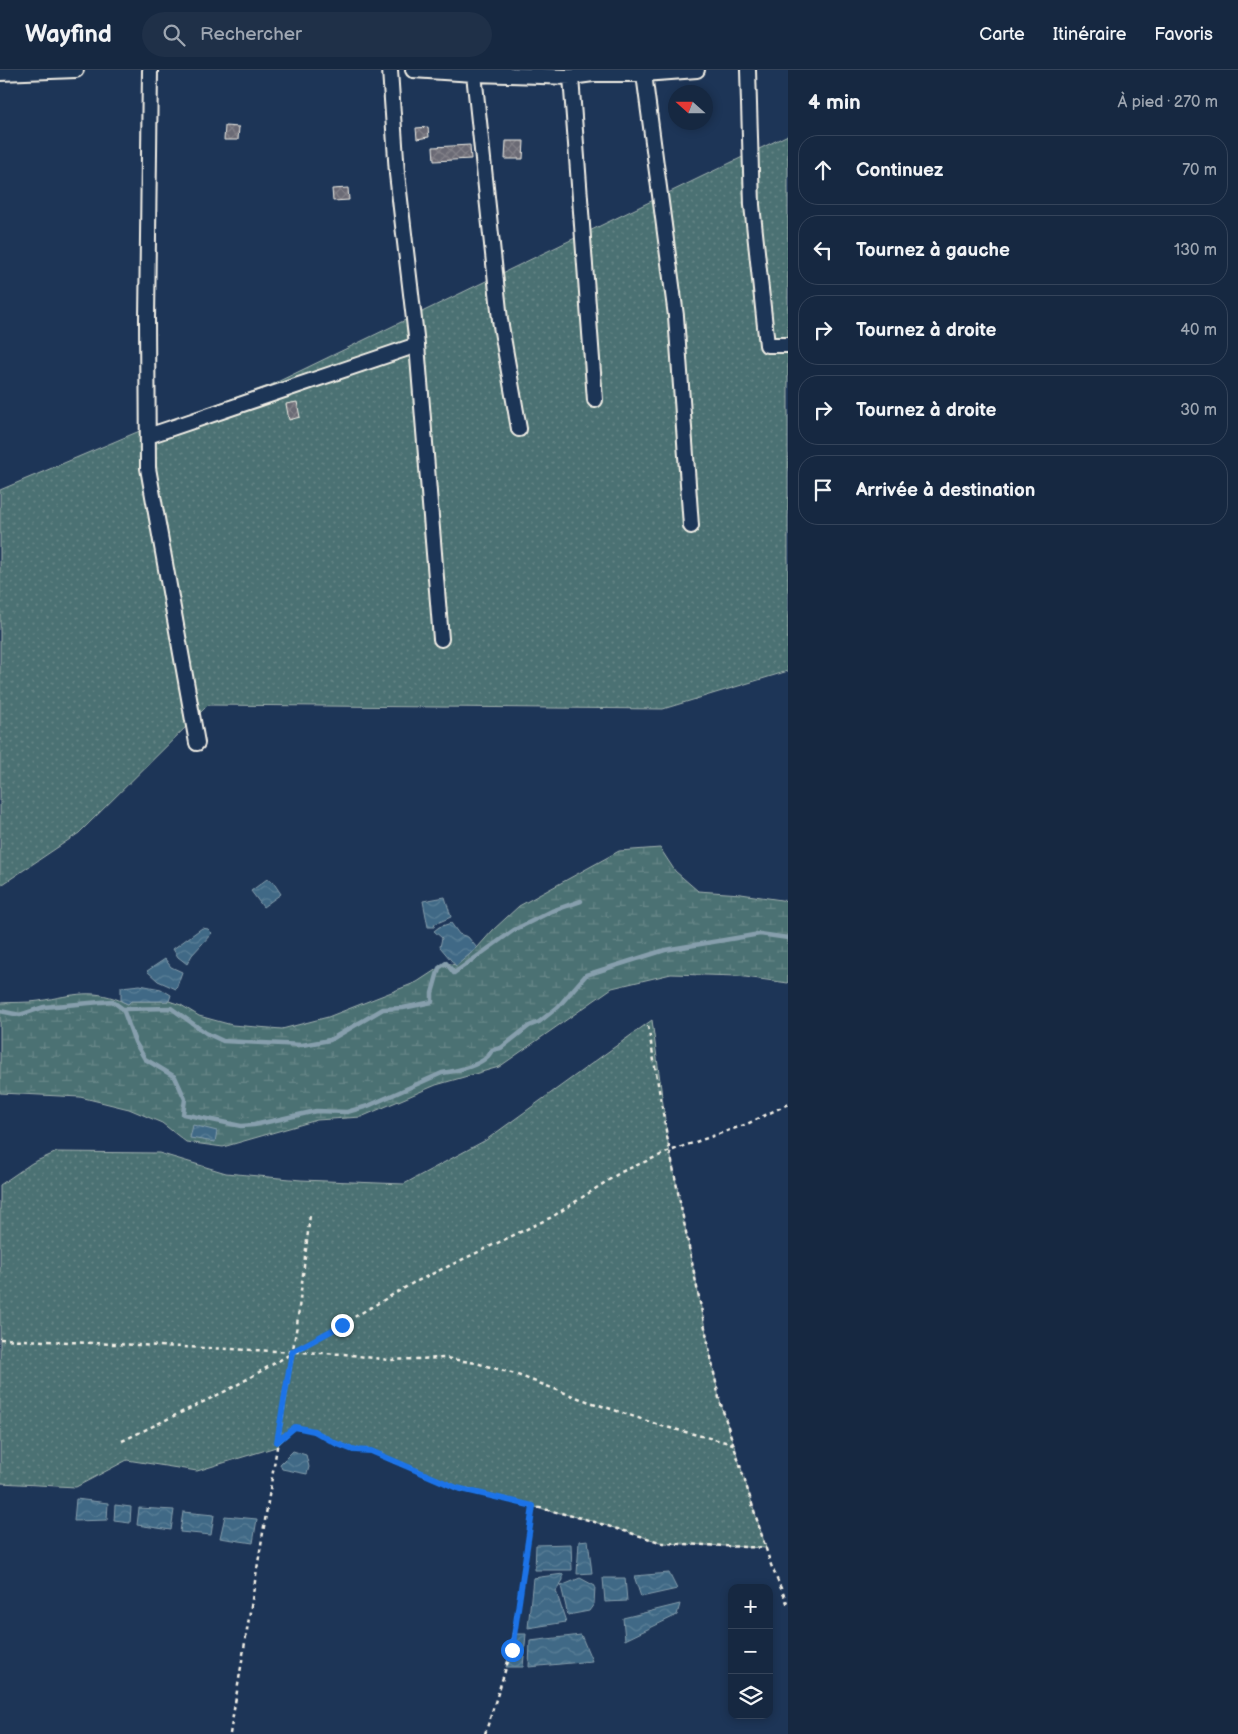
<!DOCTYPE html>
<html lang="fr">
<meta charset="utf-8">
<style>
:root{--surface:#162841;--page:#1f3048;--text:#f1f3f6;--muted:#9ea6b1;--line:#35445a}
body{margin:0;font-family:"Balsamiq Sans",sans-serif;background:var(--page);color:var(--text)}
.controls{position:absolute;right:15px;bottom:15px;display:grid;overflow:hidden;border-radius:10px;box-shadow:0 2px 8px #0003}
.controls button{width:45px;height:45px;display:grid;place-items:center;padding:0;border:0;border-bottom:1px solid var(--line);background:var(--surface);color:var(--text);font:25px sans-serif}
.compass{position:absolute;left:668px;top:15px;width:45px;height:45px;border-radius:50%;background:var(--surface);box-shadow:0 2px 8px #0003;rotate:291deg}
.stop{position:absolute;width:15px;height:15px;margin:-11px;border:4px solid #1a73e8;border-radius:50%;background:#fff}
.stop.end{background:#1a73e8;border-color:#fff;box-shadow:0 1px 5px #0008}
.list{margin:0;padding:0;list-style:none}
h2{display:flex;justify-content:space-between;align-items:center;height:65px;margin:0;padding:0 20px;font-size:21px}
h2 small{font-size:16px;font-weight:400;color:var(--muted)}
.list li{display:grid;grid-template-columns:32px 1fr auto;gap:15px;align-items:center;box-sizing:border-box;height:70px;margin:0 10px 10px;padding:0 10px;border:1px solid var(--line);border-radius:20px}
.list b{display:block;font-size:19px;white-space:nowrap}
.list em{font-size:16px;font-style:normal;color:var(--muted)}
.icon{flex:none;width:28px;height:28px;fill:none;stroke:currentColor;stroke-width:2;stroke-linecap:round;stroke-linejoin:round}
.map{position:relative;flex:none;width:788px;height:1664px;overflow:hidden}
header{display:flex;align-items:center;gap:30px;box-sizing:border-box;height:70px;padding:0 25px;background:var(--surface);border-bottom:1px solid var(--line)}
header strong{font-size:24px}
nav{display:flex;gap:28px;margin-inline-start:auto;font-size:18px}
.search{width:350px;height:45px;background:var(--page);display:flex;align-items:center;gap:12px;box-sizing:border-box;padding:0 18px;border-radius:28px;color:var(--muted);font-size:19px}
main{display:flex}
aside{flex:1;background:var(--surface)}
.map>svg:first-child{display:block}
.wetland{fill:url(#wetland-marsh);stroke:#a0b1ae}
.park{fill:url(#park-dots);stroke:#a0b1ae}
.water{fill:url(#water-waves);stroke:#879fad}
.lines{fill:none;stroke-linecap:round;stroke-linejoin:round}
.stream{stroke:#879fad;stroke-width:4.5}
.building{fill:url(#building-cross-hatch);stroke:#f4f1e8}
.minor-casing{stroke:#f4f1e8;stroke-width:18}
.path{stroke:#f4f1e8;stroke-width:2.5;stroke-dasharray:4 4;stroke-linecap:butt}
.minor{stroke:#1d3557;stroke-width:14}
.route{stroke:#1a73e8;stroke-width:6}
</style>
<header>
<strong>Wayfind</strong>
<div class="search"><svg class="icon" aria-label="search" viewBox="0 0 24 24"><circle cx="10" cy="10" r="6"/><path d="M15 15l6 6"/></svg>Rechercher</div>
<nav><a>Carte</a><a>Itinéraire</a><a>Favoris</a></nav>
</header>
<main>
<div class="map">
<svg width="788" height="1664" viewBox="0 0 788 1664">
<defs>
<pattern id="wetland-marsh" width="20" height="14" patternUnits="userSpaceOnUse" patternTransform="scale(1.25)"><rect width="20" height="14" fill="#4c7173"/><path d="M1 5h8M5 5V1M11 12h8M15 12V8" fill="none" stroke="#668687"/></pattern>
<pattern id="park-dots" width="8" height="8" patternUnits="userSpaceOnUse" patternTransform="scale(1.25)"><rect width="8" height="8" fill="#4c7173"/><path d="M2 2h.1M6 6h.1" fill="none" stroke="#668687" stroke-width="1.8" stroke-linecap="round"/></pattern>
<pattern id="water-waves" width="16" height="10" patternUnits="userSpaceOnUse" patternTransform="scale(1.25)"><rect width="16" height="10" fill="#3f6986"/><path d="M0 5q4-4 8 0t8 0" fill="none" stroke="#5b7f97"/></pattern>
<pattern id="building-cross-hatch" width="8" height="8" patternUnits="userSpaceOnUse" patternTransform="scale(1.25)"><rect width="8" height="8" fill="#6b6a74"/><path d="M0 0l8 8M0 8l8-8" fill="none" stroke="#818088"/></pattern>
</defs>
<rect width="100%" height="100%" fill="#1d3557"/>
<filter id="ink" filterUnits="userSpaceOnUse"><feTurbulence type="fractalNoise" baseFrequency=".02" numOctaves="2"/><feDisplacementMap in="SourceGraphic" scale="10" xChannelSelector="R" yChannelSelector="G"/><feConvolveMatrix kernelMatrix="1 2 1 2 8 2 1 2 1" color-interpolation-filters="sRGB"/></filter>
<g filter="url(#ink)">
<path class="wetland" d="M660,778L675,801L698,821L741,824L788,831V913L738,906L671,904L612,918L499,997L436,1015L361,1047L317,1050L223,1077L186,1072L162,1053L129,1039L80,1027L0,1023V933C13,932 27,933 39,931C75,925 93,917 128,934L131,931H169L181,935L199,946L232,955L282,959L328,947L417,912L446,893L456,895L477,878L493,860L519,836L619,781Z"/>
<path class="park" d="M788,65V601L663,639L208,635L79,763L0,816V420L142,360L271,315Z
M652,950L668,1072L719,1328L766,1478L663,1473L585,1449L457,1418L371,1381L353,1380L335,1373L314,1361L295,1357L276,1377L197,1401L127,1390L76,1417L0,1413V1115L32,1093L57,1082L159,1083L226,1103L301,1110L404,1114L486,1070Z"/>
<path class="water" d="M267,809L273,812L281,824L263,837L251,821Z
M445,827L451,847L435,854L434,857H428L423,831Z
M451,853L459,864L468,867L477,878L456,896L440,877L442,868L434,861L439,857Z
M202,858L208,859L212,863L192,885L187,894L178,887L173,879Z
M165,889L171,897L182,902L176,919L158,911L147,901Z
M140,915L161,919L171,925L169,931H131L128,934L121,931V917Z
M193,1055L217,1061L215,1072L190,1068Z
M293,1381L306,1385L309,1397L307,1404L282,1399L280,1394Z
M76,1429L108,1433L107,1450L74,1451Z
M115,1435L131,1437L130,1453L114,1451Z
M139,1438L174,1440L171,1460L137,1455Z
M183,1442L214,1445L211,1465L180,1462Z
M225,1446L257,1449L253,1473L220,1468Z
M588,1470L592,1503L577,1504L579,1471Z
M571,1474L572,1500H535L536,1475Z
M669,1503L677,1519L641,1527L634,1506Z
M563,1504V1510L556,1521L566,1552L528,1558L533,1508Z
M580,1508L595,1516L594,1534L589,1541L568,1545L561,1516Z
M603,1508H625L627,1531L605,1532Z
M680,1534L677,1545L625,1570L623,1548Z
M514,1564H526L523,1597H506Z
M581,1565L592,1591L529,1597L530,1571Z"/>
<g class="lines">
<path class="stream" d="M123,939L135,972L145,989L175,1007L185,1029L183,1044L241,1056L254,1055L316,1041L347,1042L368,1036L442,1003C457,1001 486,995 492,980L501,978L529,956L539,952L558,937L586,905L665,880L760,864L788,868
M0,941L20,945L44,937L112,931L123,939L171,938L206,963L223,971L302,975L330,970L383,939L403,938L432,932V923L439,898L446,893L454,903L514,860L552,841L581,831"/>
</g>
<path class="building" d="M225,56L239,57L238,70H224Z
M428,57L429,67L417,69L416,58Z
M506,71H524L523,89H505Z
M470,75L471,89L434,91L433,77Z
M348,118L349,130L333,131L332,119Z
M297,332L300,347L289,350L286,334Z"/>
<g class="lines">
<g class="minor-casing">
<path id="minor" d="M150,0L147,250L148,398L197,673
M390,0L397,104L417,275L441,569
M413,0L474,4L571,7L593,4H644L697,0
M748,0L752,135L767,275H788
M0,3L76,0
M474,4L500,250L519,359
M644,4L676,246L691,456
M571,7L595,330
M148,366L417,275"/>
</g>
<path class="path" d="M648,956L668,1072L719,1328L771,1495L788,1535
M0,1269L344,1284L388,1290L445,1288L476,1293L515,1304L581,1329L662,1356L733,1374
M122,1371L230,1319L413,1213L552,1147L621,1102L670,1081L747,1054L788,1034
M278,1371L295,1357L314,1361L335,1373L353,1380L371,1381L457,1418L585,1449L663,1473L766,1478
M230,1664L297,1255L310,1145
M485,1664L512,1579L533,1436"/>
<use href="#minor" class="minor"/>
</g>
</g>
<g class="lines" filter="url(#ink)">
<path class="route" d="M342,1255L292,1282L277,1372L295,1357L314,1361L335,1373L353,1380L371,1381L457,1418L533,1436L512,1580"/>
</g>
</svg>
<div class="controls">
<button>+</button>
<button>−</button>
<button><svg class="icon" aria-label="layers" viewBox="0 0 24 24"><path d="M12 4l9 5-9 5-9-5zM3 14l9 5 9-5"/></svg></button>
</div>
<svg class="compass" viewBox="-18 -18 36 36"><path d="M0-13l5 13h-10z" fill="#e53935"/><path d="M0 13l5-13h-10z" fill="#9ea6b1"/></svg>
<div class="stop" style="left:512px;top:1580px"></div>
<div class="stop end" style="left:342px;top:1255px"></div>
</div>
<aside>
<h2>4 min<small>À pied · 270 m</small></h2>
<ul class="list">
<li><svg class="icon" aria-label="ahead" viewBox="0 0 24 24"><path d="M12 20V5M6 11l6-6 6 6"/></svg><div><b>Continuez</b></div><em>70 m</em></li>
<li><svg class="icon" aria-label="left" viewBox="0 0 24 24"><path d="M17 20v-9H6M10 6l-5 5 5 5"/></svg><div><b>Tournez à gauche</b></div><em>130 m</em></li>
<li><svg class="icon" aria-label="right" viewBox="0 0 24 24"><path d="M7 20v-9h11M14 6l5 5-5 5"/></svg><div><b>Tournez à droite</b></div><em>40 m</em></li>
<li><svg class="icon" aria-label="right" viewBox="0 0 24 24"><path d="M7 20v-9h11M14 6l5 5-5 5"/></svg><div><b>Tournez à droite</b></div><em>30 m</em></li>
<li><svg class="icon" aria-label="arrive" viewBox="0 0 24 24"><path d="M6 21V4h12l-3 4 3 4H6"/></svg><div><b>Arrivée à destination</b></div></li>
</ul>
</aside>
</main>
